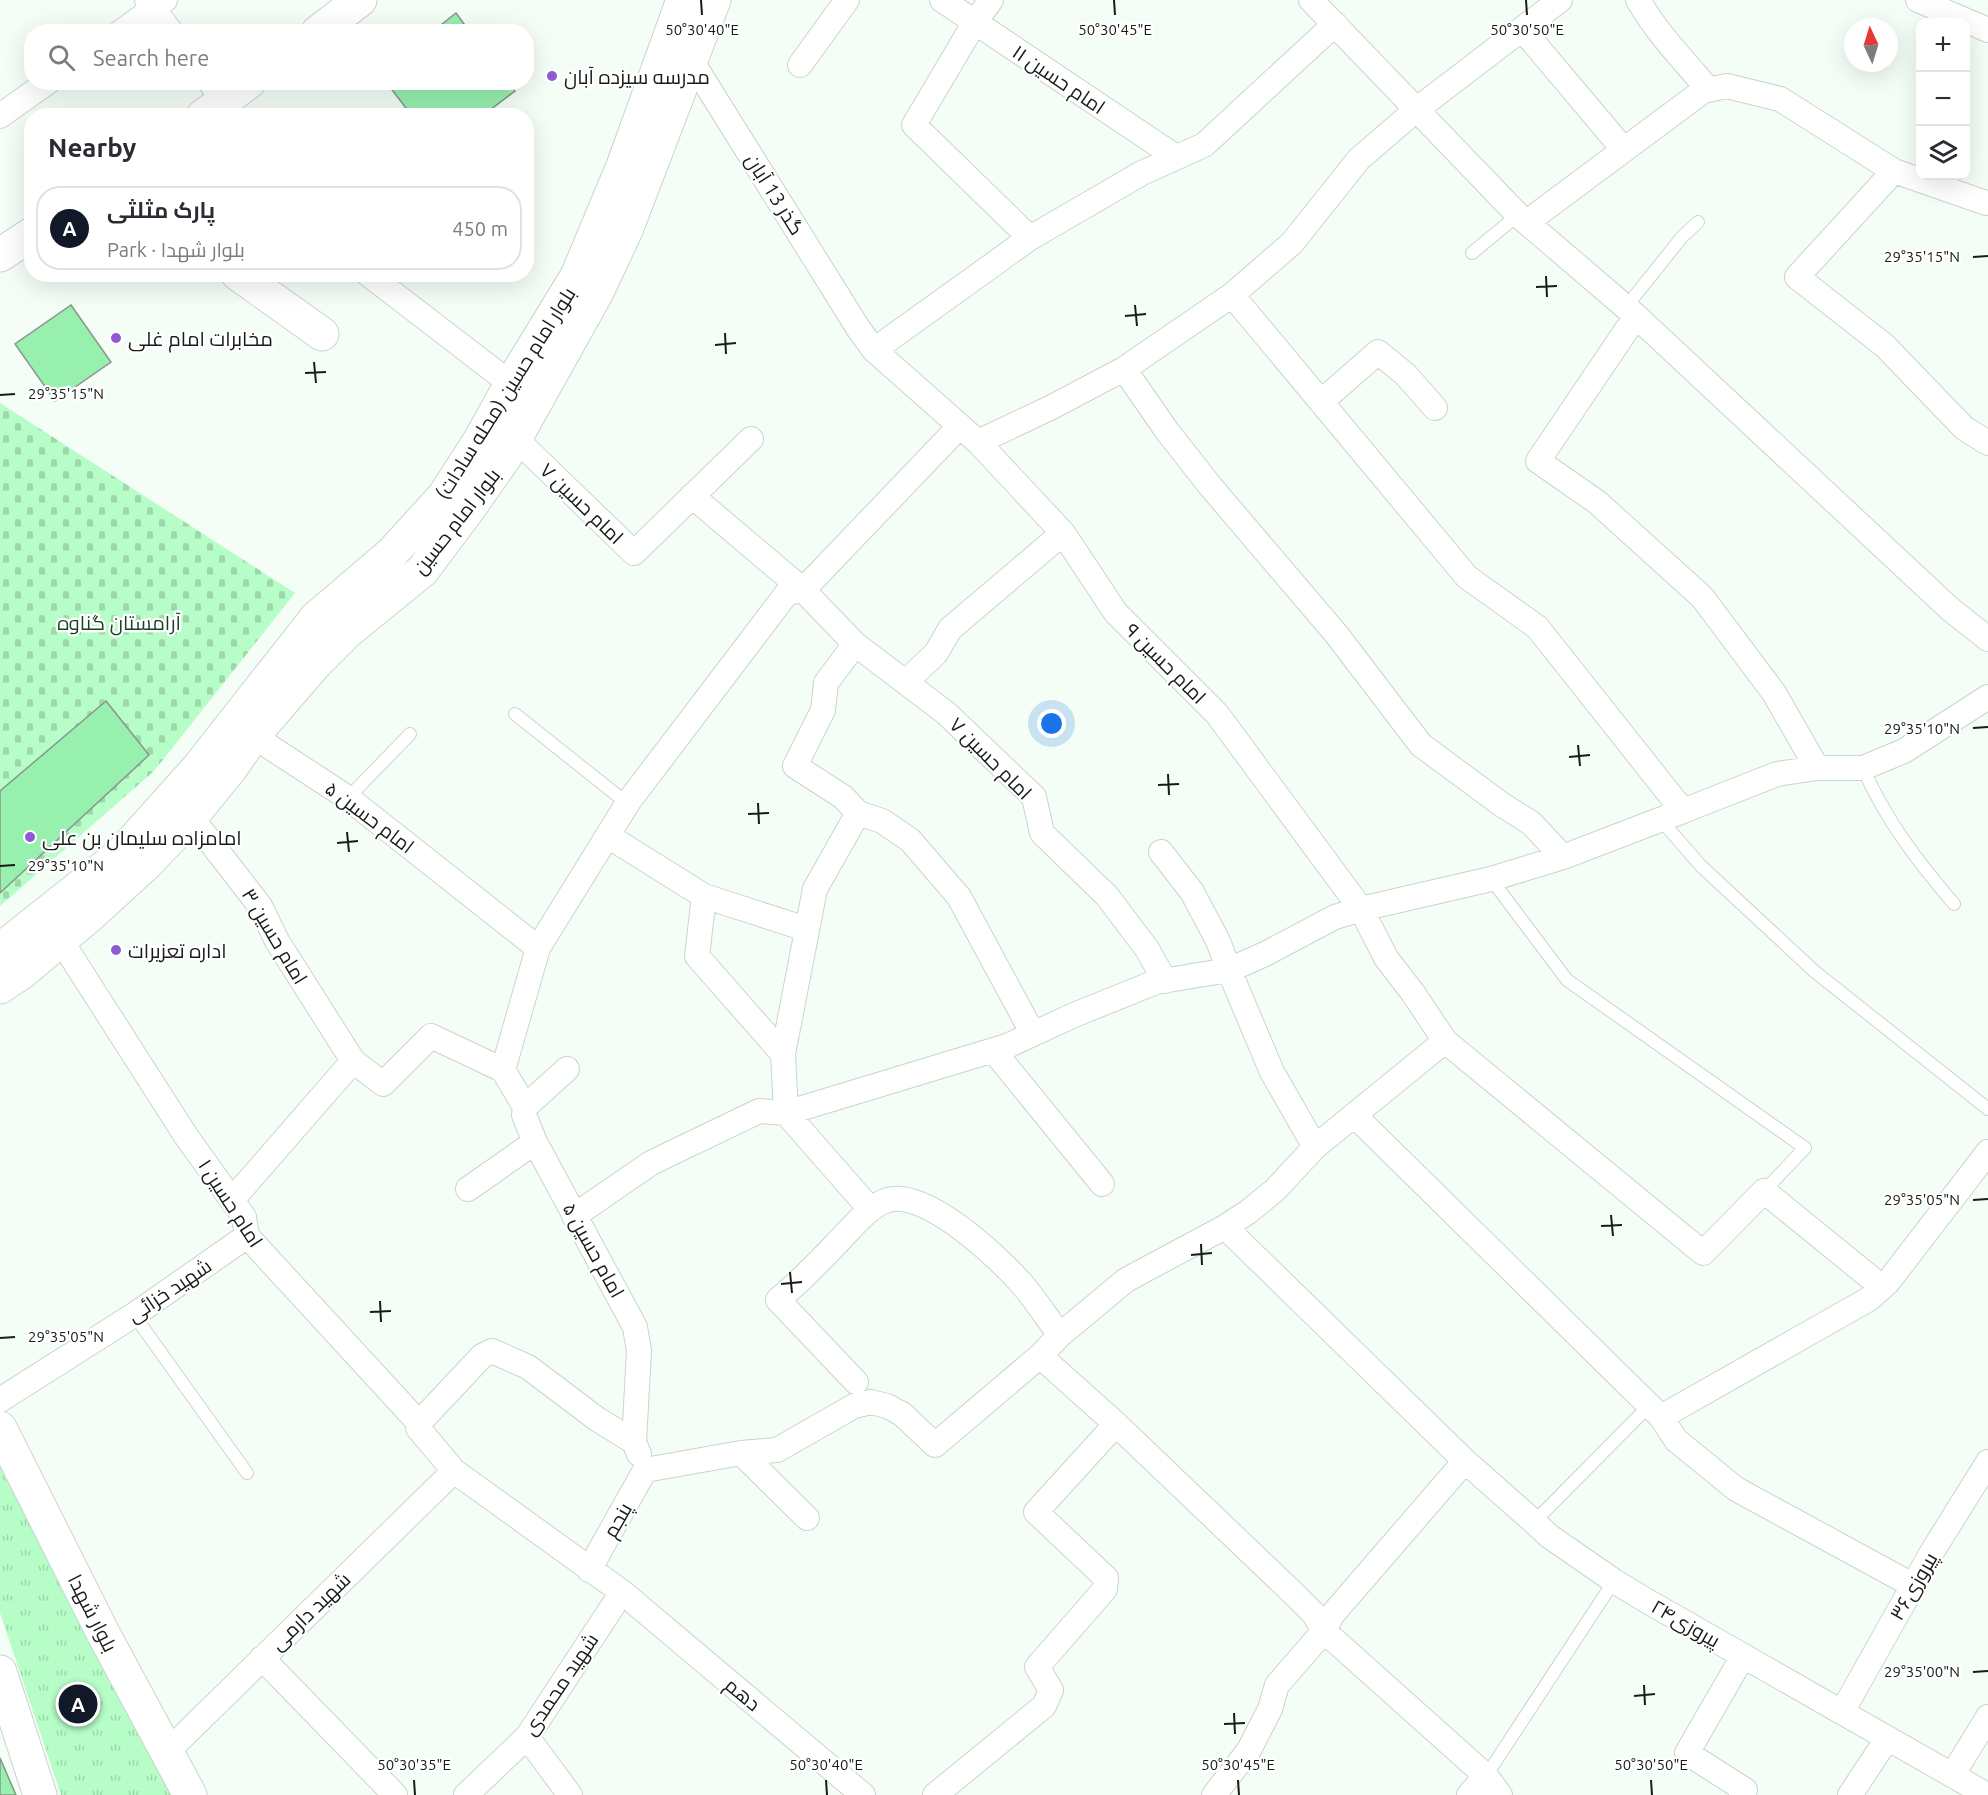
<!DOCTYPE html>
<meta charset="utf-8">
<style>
:root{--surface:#fff;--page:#f7f7f7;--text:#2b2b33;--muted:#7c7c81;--line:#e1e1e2;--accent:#111827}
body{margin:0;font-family:Ubuntu,Cairo,sans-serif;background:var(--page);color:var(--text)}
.controls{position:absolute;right:18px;top:18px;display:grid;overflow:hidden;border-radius:12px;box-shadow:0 6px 24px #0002}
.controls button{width:54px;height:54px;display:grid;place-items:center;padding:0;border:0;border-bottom:2px solid var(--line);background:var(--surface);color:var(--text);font:30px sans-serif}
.compass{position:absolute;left:1844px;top:18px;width:54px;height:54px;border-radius:50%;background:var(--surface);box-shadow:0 6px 24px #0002;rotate:356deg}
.you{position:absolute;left:1052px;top:724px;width:21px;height:21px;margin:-15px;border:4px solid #fff;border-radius:50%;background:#1a73e8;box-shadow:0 0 0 9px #1a73e833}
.badge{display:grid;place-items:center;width:39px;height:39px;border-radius:50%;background:var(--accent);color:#fff;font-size:20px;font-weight:700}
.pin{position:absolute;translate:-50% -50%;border:3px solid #fff;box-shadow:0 2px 6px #0006}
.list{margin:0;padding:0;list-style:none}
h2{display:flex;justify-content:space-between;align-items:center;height:78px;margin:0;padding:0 24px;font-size:26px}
h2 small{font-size:20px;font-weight:400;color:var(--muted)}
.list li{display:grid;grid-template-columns:39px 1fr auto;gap:18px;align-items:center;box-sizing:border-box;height:84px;margin:0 12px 12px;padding:0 12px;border:2px solid var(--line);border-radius:24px}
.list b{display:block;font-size:22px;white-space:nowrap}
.list p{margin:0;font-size:20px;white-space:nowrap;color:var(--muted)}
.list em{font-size:20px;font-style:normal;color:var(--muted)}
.icon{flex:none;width:33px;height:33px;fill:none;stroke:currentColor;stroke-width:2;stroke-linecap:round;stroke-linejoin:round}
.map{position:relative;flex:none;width:1988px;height:1795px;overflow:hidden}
.search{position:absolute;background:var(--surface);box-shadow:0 6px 24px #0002;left:24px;top:24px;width:510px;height:66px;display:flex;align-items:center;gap:15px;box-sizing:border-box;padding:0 21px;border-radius:24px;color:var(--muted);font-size:22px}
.panel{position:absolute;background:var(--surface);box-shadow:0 6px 24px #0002;left:24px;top:108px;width:510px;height:174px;border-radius:24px}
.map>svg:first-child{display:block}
.cemetery{fill:url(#cemetery-stones)}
.park{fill:url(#park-tufts)}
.building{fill:#97f0ae;stroke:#8a958c;stroke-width:1.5}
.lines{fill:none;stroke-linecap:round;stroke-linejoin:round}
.lane-casing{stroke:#c9d5cb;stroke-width:14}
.street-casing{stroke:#c9d5cb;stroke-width:26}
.secondary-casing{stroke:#c9d5cb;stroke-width:35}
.lane{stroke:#fff;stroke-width:12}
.street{stroke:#fff;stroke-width:24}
.secondary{stroke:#fff;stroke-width:33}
.ticks{fill:none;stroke:#171c18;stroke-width:2}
.poi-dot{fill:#8f5ad2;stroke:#fff;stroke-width:2}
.labels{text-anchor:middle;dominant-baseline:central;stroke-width:4.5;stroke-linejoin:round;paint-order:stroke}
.poi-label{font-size:20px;fill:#171c18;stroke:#fff;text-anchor:start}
.street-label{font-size:20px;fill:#171c18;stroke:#fff}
.park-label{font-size:20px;fill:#1a3f25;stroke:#fff}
.ticks-label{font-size:15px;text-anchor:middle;fill:#171c18;stroke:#fff;stroke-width:4.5;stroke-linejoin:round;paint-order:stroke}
</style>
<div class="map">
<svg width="1988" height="1795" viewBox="0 0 1988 1795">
<defs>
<pattern id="cemetery-stones" width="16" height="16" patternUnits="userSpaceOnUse" patternTransform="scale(1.5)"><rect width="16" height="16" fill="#b6fdc7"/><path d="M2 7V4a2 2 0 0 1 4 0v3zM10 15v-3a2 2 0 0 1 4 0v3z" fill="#9cd8aa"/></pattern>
<pattern id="park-tufts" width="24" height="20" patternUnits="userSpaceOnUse" patternTransform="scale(1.5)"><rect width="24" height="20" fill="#b6fdc7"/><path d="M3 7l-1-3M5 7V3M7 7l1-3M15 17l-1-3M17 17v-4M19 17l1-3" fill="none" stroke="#9cd8aa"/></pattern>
</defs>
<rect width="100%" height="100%" fill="#f5fef6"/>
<path class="cemetery" d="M0,403L295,593L154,771L0,906Z"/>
<path class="park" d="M0,1456L173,1795H61L0,1613Z"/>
<path class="building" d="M456,13L470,32H432Z
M386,82H509L515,91L482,116H412Z
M71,305L111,362L55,401L15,344Z
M106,701L149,755L0,893V791Z
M0,1758L16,1795H0Z"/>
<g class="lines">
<g class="lane-casing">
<path id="lane" d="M1472,253L1518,215
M1626,307L1682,237L1698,222
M515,714L628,804
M1863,768C1885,819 1918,862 1954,904
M348,798L410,734
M1660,819L1701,866L1814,971L1988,1109
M1491,879L1567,980L1805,1148L1764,1191
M134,1315L247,1473
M1534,1522L1649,1406
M1486,1776L1614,1581"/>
</g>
<g class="street-casing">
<path id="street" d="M147,0L171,32
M942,0L1176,157
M991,0L975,22L914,125L1030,238
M1311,0L1518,215L1636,316L1950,609L1988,639
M1638,0C1657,33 1684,61 1709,90
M1918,0L1988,30
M1522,29L1624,150
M121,32L165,0
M691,60L858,328L874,350L978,442L1063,533L1116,613L1217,714L1361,909L1386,958L1413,993L1445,1041L1703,1253L1764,1191L1882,1287
M800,65L847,0
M210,82L224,101
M0,116L48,82
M1894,171L1797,277L1885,346L1964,428L1988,443
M1527,222L1703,91L1727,86L1780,99L1894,171L1986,203
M368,274L511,384
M1232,295L1467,577L1537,627L1683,811L1777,774L1817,768H1863L1904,751L1988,697
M1636,316L1538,461L1597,502L1702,597L1774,693L1817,768
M874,350L1030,238L1142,173L1204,145L1335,24
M1124,369L1167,431L1211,487L1337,635L1421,745L1501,804L1531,823L1563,857
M1321,402L1378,352L1406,375L1435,408
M516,439L634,553L751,439
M978,442L1050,408L1124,369L1232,295L1292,243L1359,159L1416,110L1560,0
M692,496L803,590L855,644L946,713L1034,797L1042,833L1107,896L1147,949L1165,981
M855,644L826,683L823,710L795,766L843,797L858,813L882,821L910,840L959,897L1033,1034
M906,682L936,653L950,629L1063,533
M253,736L348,798L538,948
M191,817L260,906L277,941L353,1061
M608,836L704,896L806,929
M1161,852L1192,892L1218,941L1229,970L1272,1072L1315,1147
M704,896L697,956L783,1054
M60,939L186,1136L244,1217L247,1236L419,1423L418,1428L454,1471L622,1592L863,1795
M993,1050L1102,1184
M503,1070L525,1107L524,1115L535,1142L635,1327L639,1351L634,1442
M525,1107L567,1069
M1354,1115L1661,1417L1869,1299L1888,1282L1988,1152
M468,1189L535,1142
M232,1200L353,1061L383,1084L431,1036L503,1070L538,948L629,801L787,593L803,590L960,426
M870,1209L786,1113L1007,1046L1074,1015L1156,982L1229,970L1265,954L1335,917L1361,909L1491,879L1563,857L1683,811
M574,1216L651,1163L759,1111L786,1113L783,1054L815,889L858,813
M1225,1227L1465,1461L1534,1522L1549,1536L1614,1581L1647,1601L1987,1795
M1040,1356L1116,1424L1295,1595L1314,1614L1324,1631L1486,1776L1500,1795
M856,1382L778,1300C798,1283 816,1265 834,1246C850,1231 865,1209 885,1201C922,1185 998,1257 1021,1283C1035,1299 1047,1318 1060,1335
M0,1400L134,1315L247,1236
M1661,1417L1676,1440L1736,1489L1914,1586
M419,1423L482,1356L492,1351L528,1367L597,1419L634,1442L639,1454
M741,1453L807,1518
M645,1470L741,1453L777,1450L854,1406L871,1402L887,1406L902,1414L935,1445L1040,1356L1060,1335L1126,1280L1225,1227L1248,1212L1275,1190L1315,1147L1445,1041
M589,1570L645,1470
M262,1658L395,1795
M1842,1712L1932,1552L1988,1462
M527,1737L570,1795
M167,1752L454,1471
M1953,1774L1988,1717
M466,1795L527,1737L622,1592
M935,1795L1044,1706L1051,1690L1037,1667L1105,1589L1106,1578L1036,1512L1116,1424
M1214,1795L1249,1750L1270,1709L1277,1685L1324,1631L1332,1615L1465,1461
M1469,1795L1486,1776
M1741,1795L1745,1790L1687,1753L1743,1656
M1850,1795L1887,1739"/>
</g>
<g class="secondary-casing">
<path id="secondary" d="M318,32L360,0
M203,116L249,82
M0,255L32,234
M238,274L322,334
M0,950L120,855L198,768L316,618L392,553L444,496L480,440L511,384L577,276L623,166L683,0
M0,987L21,973L88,917L147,863L191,817L231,768L253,736L315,664L347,632L422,571L470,507L505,457L597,292L626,230L714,0
M0,1428L103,1633L190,1795
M0,1672L40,1795"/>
</g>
<use href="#lane" class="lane"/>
<use href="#street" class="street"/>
<use href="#secondary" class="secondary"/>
</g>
<path class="ticks" d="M701,0L702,15M1114,0L1115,15M1526,0L1527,15M1973,257L1988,256M1546,276L1547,297M1536,287L1557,286M1135,305L1137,326M1125,316L1146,314M725,333L726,354M715,345L736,343M314,362L316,383M305,373L326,372M0,395L15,394M1973,728L1988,727M1578,745L1580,766M1569,757L1590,755M1168,774L1169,795M1158,785L1179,784M758,803L759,824M748,814L769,813M347,832L349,852M337,843L358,841M0,866L15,865M1973,1200L1988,1199M1611,1215L1613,1236M1601,1226L1622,1225M1201,1244L1202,1265M1191,1255L1212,1253M790,1272L792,1293M781,1284L802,1282M380,1301L381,1322M370,1312L391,1311M0,1338L15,1337M1973,1672L1988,1671M1644,1685L1645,1705M1634,1696L1655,1694M1234,1713L1235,1734M1224,1724L1245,1723M414,1780L415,1795M826,1780L827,1795M1238,1780L1239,1795M1651,1780L1652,1795"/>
<g class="poi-dot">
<circle cx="552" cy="76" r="6"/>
<circle cx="116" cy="338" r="6"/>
<circle cx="30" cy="837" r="6"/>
<circle cx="116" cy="950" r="6"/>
</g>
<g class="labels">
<g class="poi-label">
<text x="564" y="76">مدرسه سیزده آبان</text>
<text x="128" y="338">مخابرات امام غلی</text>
<text x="42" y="837">امامزاده سلیمان بن علی</text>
<text x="128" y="950">اداره تعزیرات</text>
</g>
<g class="street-label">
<text transform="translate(1059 79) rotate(34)">امام حسین ۱۱</text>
<text transform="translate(775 194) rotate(58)">گذر 13 آبان</text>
<text transform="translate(505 393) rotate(-58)">بلوار امام حسین (محله سادات)</text>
<text transform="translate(582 503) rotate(44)">امام حسین ۷</text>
<text transform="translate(456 521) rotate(-52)">بلوار امام حسین</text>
<text transform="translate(1166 663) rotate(45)">امام حسین ۹</text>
<text transform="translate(991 758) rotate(45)">امام حسین ۷</text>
<text transform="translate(370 817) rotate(37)">امام حسین ۵</text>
<text transform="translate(275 936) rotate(59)">امام حسین ۳</text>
<text transform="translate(231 1203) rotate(57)">امام حسین ۱</text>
<text transform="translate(594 1250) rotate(61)">امام حسین ۵</text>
<text transform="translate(169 1290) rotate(-34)">شهید خزائی</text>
<text transform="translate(617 1520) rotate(-60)">پنجم</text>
<text transform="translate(1913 1586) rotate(-60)">پیروزی۳۶</text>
<text transform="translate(310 1611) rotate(-44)">شهید دارمی</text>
<text transform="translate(93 1613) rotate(63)">بلوار شهدا</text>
<text transform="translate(1686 1623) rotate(30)">پیروزی۲۴</text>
<text transform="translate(560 1684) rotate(-56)">شهید محمدی</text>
<text transform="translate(743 1694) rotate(40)">دهم</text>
</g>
<g class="park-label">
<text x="119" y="622">آرامستان گناوه</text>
</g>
</g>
<g class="ticks-label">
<text x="702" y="35">50°30'40"E</text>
<text x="1115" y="35">50°30'45"E</text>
<text x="1527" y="35">50°30'50"E</text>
<text x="1922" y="262">29°35'15"N</text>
<text x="66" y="399">29°35'15"N</text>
<text x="1922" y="734">29°35'10"N</text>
<text x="66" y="871">29°35'10"N</text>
<text x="1922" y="1205">29°35'05"N</text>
<text x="66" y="1342">29°35'05"N</text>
<text x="1922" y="1677">29°35'00"N</text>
<text x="414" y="1770">50°30'35"E</text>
<text x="826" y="1770">50°30'40"E</text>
<text x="1238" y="1770">50°30'45"E</text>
<text x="1651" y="1770">50°30'50"E</text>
</g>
</svg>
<div class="controls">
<button>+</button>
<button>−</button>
<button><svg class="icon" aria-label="layers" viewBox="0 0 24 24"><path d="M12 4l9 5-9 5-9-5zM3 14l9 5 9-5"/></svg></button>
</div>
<svg class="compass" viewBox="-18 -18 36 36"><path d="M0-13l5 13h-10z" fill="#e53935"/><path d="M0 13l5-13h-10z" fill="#7c7c81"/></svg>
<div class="you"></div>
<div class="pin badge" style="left:78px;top:1704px">A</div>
<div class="search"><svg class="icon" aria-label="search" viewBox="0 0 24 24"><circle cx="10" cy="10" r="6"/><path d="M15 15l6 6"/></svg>Search here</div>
<section class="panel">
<h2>Nearby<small></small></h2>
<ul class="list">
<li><span class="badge">A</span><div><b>پارک مثلثی</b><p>Park · بلوار شهدا</p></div><em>450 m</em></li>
</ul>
</section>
</div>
